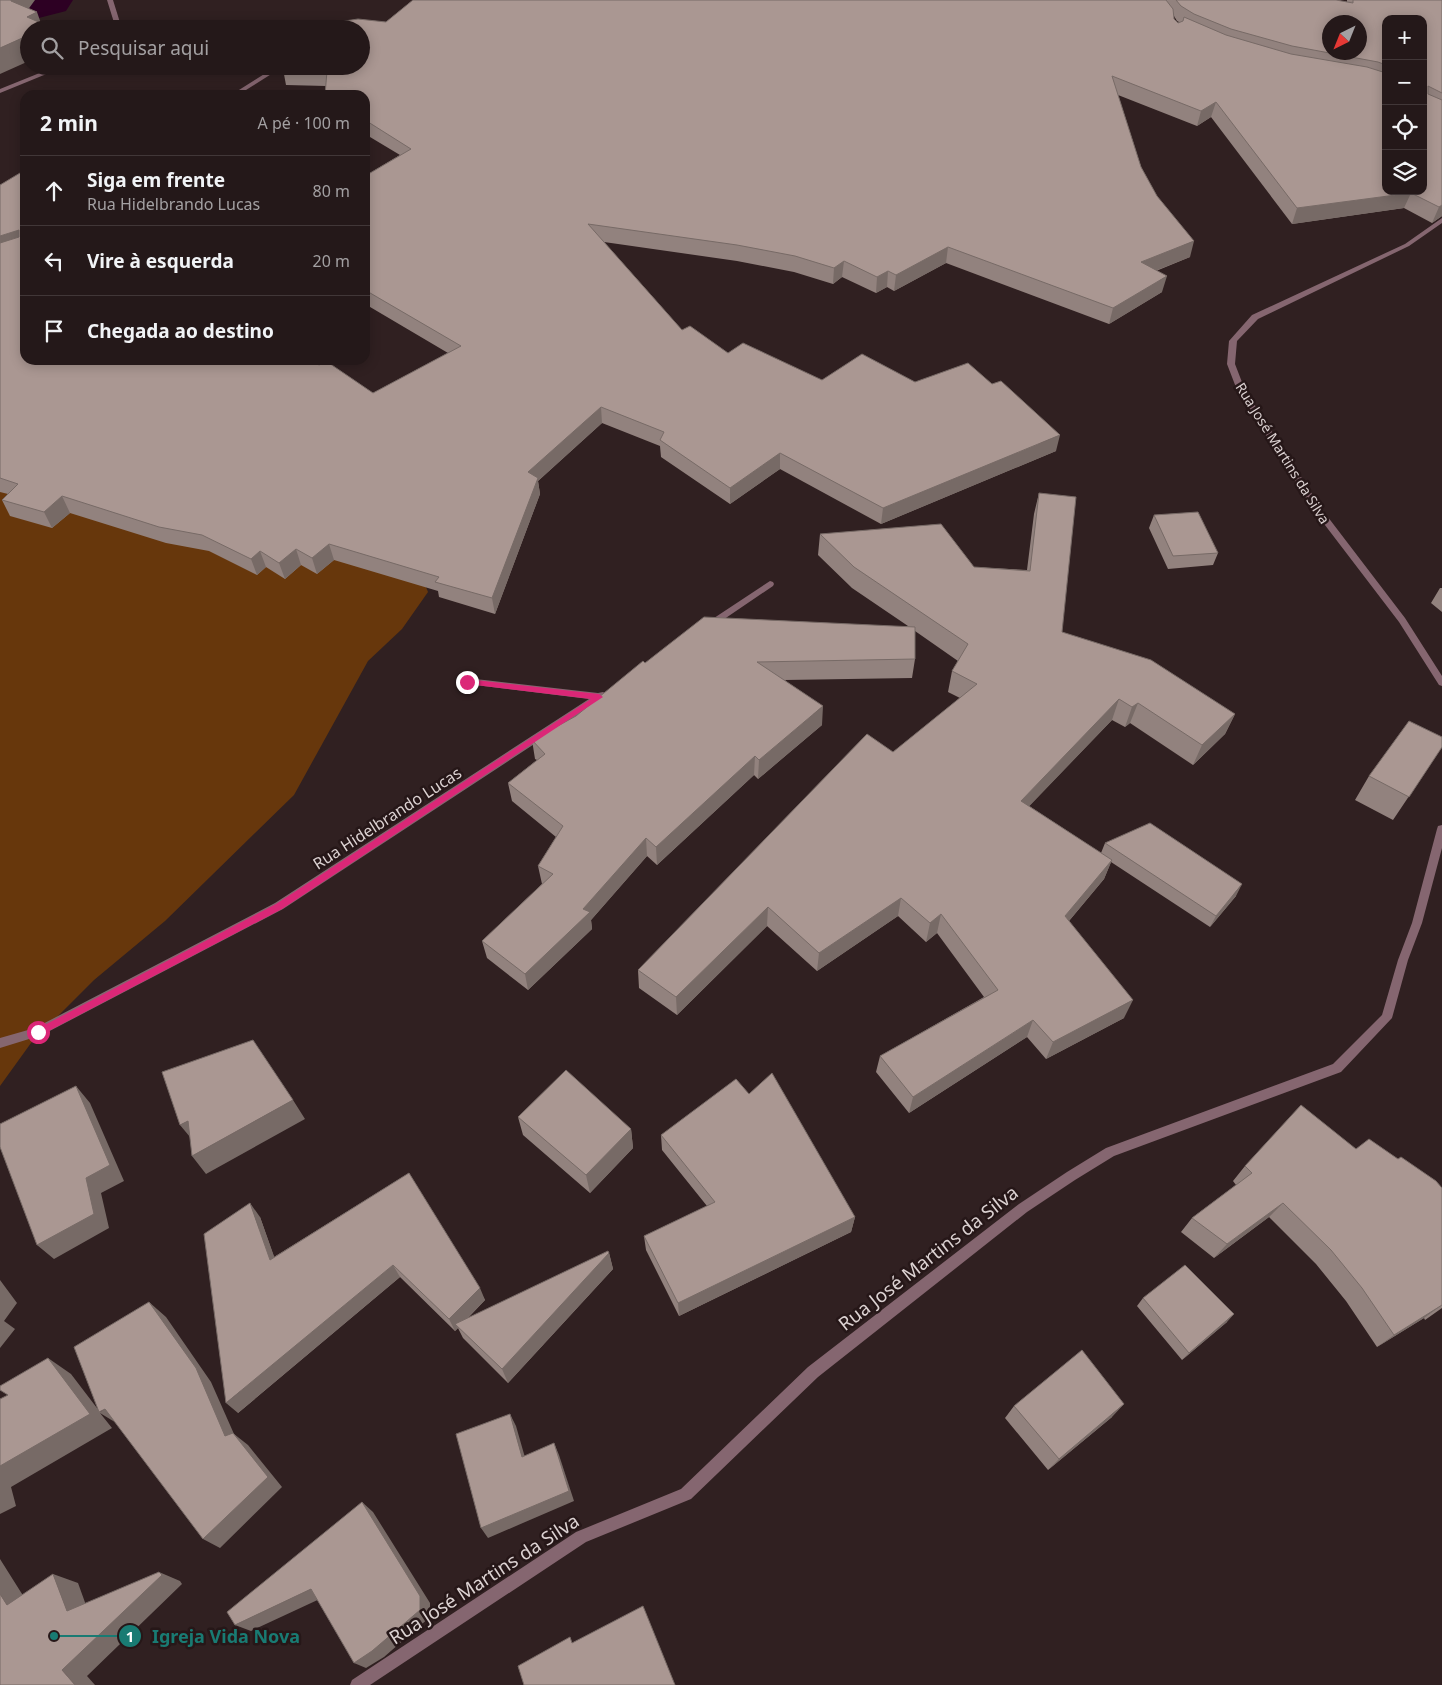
<!DOCTYPE html>
<html lang="pt">
<meta charset="utf-8">
<style>
:root{--surface:#241819;--page:#2c2122;--text:#f1f3f6;--muted:#a3a0a2;--line:#413738}
body{margin:0;font-family:"Noto Sans",sans-serif;background:var(--page);color:var(--text)}
.controls{position:absolute;right:15px;top:15px;display:grid;overflow:hidden;border-radius:10px;box-shadow:0 2px 12px #0003}
.controls button{width:45px;height:45px;display:grid;place-items:center;padding:0;border:0;border-bottom:1px solid var(--line);background:var(--surface);color:var(--text);font:25px sans-serif}
.compass{position:absolute;left:1322px;top:15px;width:45px;height:45px;border-radius:50%;background:var(--surface);box-shadow:0 2px 12px #0003;rotate:223deg}
.stop{position:absolute;width:15px;height:15px;margin:-11px;border:4px solid #db2777;border-radius:50%;background:#fff}
.stop.end{background:#db2777;border-color:#fff;box-shadow:0 1px 5px #0008}
.list{margin:0;padding:0;list-style:none}
h2{display:flex;justify-content:space-between;align-items:center;height:65px;margin:0;padding:0 20px;font-size:21px}
h2 small{font-size:16px;font-weight:400;color:var(--muted)}
.list li{display:grid;grid-template-columns:32px 1fr auto;gap:15px;align-items:center;box-sizing:border-box;height:70px;padding:0 20px;border-top:1px solid var(--line)}
.list b{display:block;font-size:19px;white-space:nowrap}
.list p{margin:0;font-size:16px;white-space:nowrap;color:var(--muted)}
.list em{font-size:16px;font-style:normal;color:var(--muted)}
.icon{flex:none;width:28px;height:28px;fill:none;stroke:currentColor;stroke-width:2;stroke-linecap:round;stroke-linejoin:round}
.map{position:relative;flex:none;width:1442px;height:1685px;overflow:hidden}
.search{position:absolute;background:var(--surface);box-shadow:0 2px 12px #0003;left:20px;top:20px;width:350px;height:55px;display:flex;align-items:center;gap:12px;box-sizing:border-box;padding:0 18px;border-radius:28px;color:var(--muted);font-size:19px}
.panel{position:absolute;background:var(--surface);box-shadow:0 2px 12px #0003;left:20px;top:90px;width:350px;height:275px;border-radius:15px}
.map>svg:first-child{display:block}
.green{fill:#67370c}
.lines{fill:none;stroke-linecap:round;stroke-linejoin:round}
.river{fill:#2d0023;fill-rule:evenodd}
.minor{fill:#856670;fill-rule:evenodd}
.wall{fill:#92827e;fill-rule:evenodd}
.shaded-wall{fill:#776a66}
.building{fill:#aa9792;stroke:#776a66;fill-rule:evenodd}
.route{fill:#db2777}
.labels{text-anchor:middle;dominant-baseline:central;stroke-width:5;stroke-linejoin:round;paint-order:stroke}
.far-street-label{font-size:14px;fill:#dcd2d2;stroke:#261718}
.street-label{font-size:16px;fill:#dcd2d2;stroke:#261718}
.near-street-label{font-size:19px;fill:#dcd2d2;stroke:#261718}
.leader{fill:none;stroke:#197b73;stroke-width:2}
.callout-dot{fill:#197b73;stroke:#261718;stroke-width:2}
.mark-label{font-size:15px;text-anchor:middle;font-weight:bold;fill:#fff}
.callout-label{font-size:18px;text-anchor:middle;font-weight:bold;fill:#197b73;stroke:#261718;stroke-width:5;stroke-linejoin:round;paint-order:stroke}
</style>
<div class="map">
<svg width="1442" height="1685" viewBox="0 0 1442 1685">
<rect width="100%" height="100%" fill="#302021"/>
<path class="green" d="M0,391L418,567L428,592L402,629L368,661L294,795L165,921L94,980L31,1043L0,1086Z"/>
<g class="lines">
<path class="river" d="M0,0H73L66,11L0,28Z"/>
<path class="minor" d="M107,0H113L122,29H116Z
M57,66H66L0,93V89Z
M277,66H284L238,95H231Z
M1442,218V223L1409,246L1258,319L1237,341L1235,364L1245,390L1321,508L1405,618L1442,676V686L1439,685L1399,622L1315,512L1237,390L1227,364L1229,341L1252,315L1405,244Z
M770,581L773,582L774,584L773,586L714,626H708L707,624L708,622Z
M467,678L598,693L603,692L608,695L606,697L283,909L42,1035L0,1048V1038L35,1028L275,903L589,699L467,684L462,681Z
M1442,825V848L1422,923L1408,960L1392,1018L1341,1072L1114,1156L1075,1180L1027,1212L818,1377L691,1499L586,1542L370,1685H350L352,1680L576,1532L681,1489L808,1367L1019,1204L1067,1172L1106,1148L1333,1064L1382,1015L1398,960L1412,923L1437,829L1438,826Z"/>
</g>
<path class="wall" d="M413,0H1336L1347,2V0H1442V216L1432,223L1404,208L1292,224L1211,117L1197,126L1118,95L1141,167L1190,257L1156,271L1162,292L1109,324L946,263L894,291L887,287L876,293L842,277L833,284L794,272L737,261L604,242L682,330L728,353L822,380L915,382L1056,451L881,524L780,469L730,504L661,457L660,446L602,423L538,481L540,494L495,614L439,597L438,591L334,560L317,574L301,565L285,579L266,567L257,575L209,551L166,543L70,513L52,528L10,516L2,500L8,494L0,492V185L319,365L373,393L448,353L365,304V176L400,155L365,134V95L326,86L286,85L283,69L386,22ZM1174,16L1177,21L1179,22L1178,23L1174,19ZM1386,19L1423,191H1386Z
M1039,493L1062,632L1235,714L1225,734L1193,765L1130,723L1125,727L1112,720L1029,806L1101,853L1105,843L1236,896L1210,927L1111,862L1104,879L1069,921L1124,1018L1046,1059L1027,1037L909,1113L876,1072L880,1056L984,997L937,933L926,942L898,916L817,971L767,926L677,1015L639,988L638,970L893,752L960,698L948,692L952,671L958,661L915,631V659L912,678L785,680L822,725L758,779L754,775L657,865L647,856L591,920L592,929L528,990L487,958L482,941L542,884L538,866L556,837L512,801L508,783L537,760L535,759L532,740L576,716L645,663L908,626L852,588L818,555L820,534L974,567L1027,570L1034,514Z
M1154,515L1218,553L1213,565L1168,569L1149,528Z
M1440,588H1442V612L1431,603Z
M1442,747L1393,820L1355,800L1369,776Z
M518,1117L631,1129L633,1148L590,1193L523,1135Z
M661,1135L855,1217L851,1232L679,1316L646,1250L644,1236L707,1206L662,1150Z
M1356,1149L1398,1159L1442,1188V1308L1425,1320L1424,1318L1377,1347L1346,1301L1316,1264L1269,1217L1214,1258L1181,1232L1192,1218L1236,1185L1233,1181L1245,1166Z
M409,1173L485,1300L468,1318L609,1253L613,1269L508,1383L463,1338L458,1328L455,1331L400,1277L238,1413L260,1217L274,1257Z
M1143,1298L1227,1322L1182,1360L1137,1306Z
M1014,1406L1112,1417L1048,1470L1005,1418Z"/>
<path class="shaded-wall" d="M11,0H35L19,22L11,1Z
M37,12L43,29L48,26L49,29H31L27,17Z
M29,35V61L0,74V48Z
M1216,102L1211,117L1197,126L1201,111Z
M1411,193L1404,208L1292,224L1297,208Z
M1442,205V216L1432,223L1439,207Z
M19,230L25,243L0,254V236Z
M1194,241L1190,257L1137,278L1141,262Z
M948,247L946,263L894,291L896,275Z
M844,261L842,277L833,284L834,268Z
M888,271L887,287L876,293L877,277Z
M1167,276L1162,292L1109,324L1113,308Z
M601,407L602,423L538,481L540,494L495,614L492,598L528,472Z
M1060,435L1056,451L881,524L883,508Z
M780,453V469L730,504V488Z
M62,496L70,513L52,528L44,512Z
M329,544L334,560L317,574L312,558Z
M296,549L301,565L285,579L279,563Z
M260,551L266,567L257,575L251,559Z
M1119,699L1112,720L1016,820L1021,801Z
M1138,703L1130,723L1125,727L1132,707Z
M823,706L822,725L758,779L759,760Z
M1235,714L1225,734L1193,765L1202,745Z
M755,756L754,775L657,865L656,847Z
M646,838L647,856L591,920L592,929L528,990L525,974L583,909Z
M1112,860L1104,879L1058,934L1065,916Z
M1242,884L1236,896L1210,927L1216,916Z
M901,898L898,916L817,971L819,953Z
M768,907L767,926L677,1015L676,997Z
M941,914L937,933L926,942L930,923Z
M1133,1000L1124,1018L1046,1059L1053,1042Z
M1033,1020L1027,1037L909,1113L913,1097Z
M76,1086L90,1103L124,1181L101,1193L109,1228L54,1259L37,1245L86,1178Z
M293,1100L305,1119L206,1174L192,1156Z
M188,1121L195,1143L180,1125Z
M631,1129L633,1148L590,1193L586,1175Z
M250,1203L260,1217L280,1273L270,1260Z
M1283,1203L1269,1217L1214,1258L1227,1244Z
M855,1217L851,1232L679,1316L678,1303Z
M609,1253L613,1269L508,1383L502,1369Z
M393,1265L400,1277L238,1413L226,1403Z
M0,1280L17,1303L4,1321L15,1329L0,1348Z
M480,1288L485,1300L459,1327L455,1324L458,1328L455,1331L449,1319Z
M149,1302L166,1317L211,1382L234,1434L248,1445L282,1487L220,1548L203,1539L225,1436Z
M1442,1305L1424,1318L1377,1347L1394,1335Z
M1234,1314L1227,1322L1182,1360L1189,1353Z
M48,1358L71,1374L100,1412L105,1409L118,1424L100,1413L112,1428L11,1487L16,1506L0,1514V1466Z
M1124,1404L1112,1417L1048,1470L1059,1459Z
M510,1414L516,1426L528,1468L522,1457Z
M554,1443L559,1455L574,1501L488,1538L481,1528Z
M362,1502L373,1512L430,1603V1617L384,1657L366,1668L354,1663Z
M0,1559L34,1613L7,1605L0,1594Z
M159,1572L180,1581L182,1584L87,1676L95,1685H75L62,1670Z
M53,1574L78,1583L91,1619L67,1611Z
M311,1589L324,1597L251,1631L235,1625Z"/>
<path class="building" d="M0,0H11V1L37,12L27,17L48,26L43,29H29V35L0,48Z
M413,0H1166L1173,9L1174,19L1178,23L1183,21L1184,17L1226,35L1291,54L1367,67L1386,73V191H1423V19H1386V65L1378,62L1292,46L1231,29L1194,14L1181,6L1176,0H1336L1353,3V0H1442V93L1428,86V94L1442,100V205L1439,207L1411,193L1297,208L1216,102L1201,111L1112,76L1141,167L1157,196L1194,241L1141,262L1167,276L1113,308L948,247L896,275L888,271L877,277L844,261L834,268L795,256L737,245L588,224L682,330L690,326L728,353L743,343L822,380L862,354L915,382L968,363L992,384L1001,381L1060,435L883,508L780,453L730,488L660,440L664,432L601,407L528,472L538,478L492,598L435,582L439,577L329,544L312,558L296,549L279,563L260,551L251,559L202,535L159,527L62,496L44,512L2,500L18,484L0,478V243L19,237V230L0,236V185L25,170V360H312L319,365L326,361L373,393L461,346L365,290V176L411,149L365,120V95H325L327,71L283,69L286,66H361V29H330L338,22L358,19L386,22ZM1330,22H1360V52H1330Z
M1039,493L1076,497L1062,632L1151,660L1235,714L1202,745L1138,703L1132,707L1119,699L1021,801L1112,860L1065,916L1133,1000L1053,1042L1033,1020L913,1097L880,1056L998,990L941,914L930,923L901,898L819,953L768,907L676,997L638,970L867,734L893,752L977,684L952,671L968,644L854,567L820,534L941,524L974,567L1030,571Z
M1198,512L1218,553L1173,556L1154,515Z
M704,617L915,627V659L757,662L823,706L759,760L755,756L656,847L646,838L583,909L590,912L525,974L482,941L553,874L538,866L563,826L508,783L545,754L532,740L576,716L643,661L645,663Z
M1409,721L1442,737V747L1409,797L1369,776Z
M1150,823L1242,884L1216,916L1105,843Z
M253,1040L293,1100L192,1156L188,1121L180,1125L162,1072Z
M566,1070L631,1129L586,1175L518,1117Z
M772,1073L855,1217L678,1303L644,1236L715,1202L661,1135L736,1079L749,1094Z
M76,1086L110,1165L86,1178L94,1214L37,1245L0,1147V1124Z
M1301,1105L1356,1149L1369,1139L1398,1159L1401,1157L1436,1181L1442,1188V1305L1394,1335L1362,1288L1331,1250L1283,1203L1227,1244L1192,1218L1252,1173L1245,1166Z
M409,1173L480,1288L449,1319L393,1265L226,1403L204,1234L250,1203L270,1260Z
M608,1251L609,1253L502,1369L455,1324Z
M1185,1265L1234,1314L1189,1353L1143,1298Z
M149,1302L196,1368L225,1436L233,1433L268,1477L203,1539L105,1409L99,1412L74,1347Z
M1082,1350L1124,1404L1059,1459L1014,1406Z
M48,1358L90,1414L0,1466V1399L8,1395L0,1390V1386Z
M510,1414L522,1457L554,1443L569,1491L481,1528L456,1434Z
M362,1502L420,1596V1610L372,1651L354,1663L311,1589L235,1625L227,1612Z
M159,1572L162,1575L62,1670L75,1685H0V1594L7,1605L53,1574L67,1611Z
M643,1606L675,1685H524L518,1666L570,1637L572,1643Z"/>
<path class="route" d="M467,679L599,694L603,697L282,909L41,1035H35V1030L276,904L591,699L467,684L463,682Z"/>
<g class="labels">
<g class="far-street-label">
<text transform="translate(1283 453) rotate(58)">Rua José Martins da Silva</text>
</g>
<g class="street-label">
<text transform="translate(387 818) rotate(-33)">Rua Hidelbrando Lucas</text>
</g>
<g class="near-street-label">
<text transform="translate(928 1258) rotate(-38)">Rua José Martins da Silva</text>
<text transform="translate(484 1579) rotate(-33)">Rua José Martins da Silva</text>
</g>
</g>
<path class="leader" d="M54 1636L130 1636"/>
<g class="callout-dot">
<circle cx="54" cy="1636" r="5"/>
<circle cx="130" cy="1636" r="12"/>
</g>
<g class="mark-label">
<text x="130" y="1642">1</text>
</g>
<g class="callout-label">
<text x="226" y="1643">Igreja Vida Nova</text>
</g>
</svg>
<div class="controls">
<button>+</button>
<button>−</button>
<button><svg class="icon" aria-label="locate" viewBox="0 0 24 24"><circle cx="12" cy="12" r="6"/><path d="M12 2v4M12 18v4M2 12h4M18 12h4"/></svg></button>
<button><svg class="icon" aria-label="layers" viewBox="0 0 24 24"><path d="M12 4l9 5-9 5-9-5zM3 14l9 5 9-5"/></svg></button>
</div>
<svg class="compass" viewBox="-18 -18 36 36"><path d="M0-13l5 13h-10z" fill="#e53935"/><path d="M0 13l5-13h-10z" fill="#a3a0a2"/></svg>
<div class="stop" style="left:38px;top:1032px"></div>
<div class="stop end" style="left:467px;top:682px"></div>
<div class="search"><svg class="icon" aria-label="search" viewBox="0 0 24 24"><circle cx="10" cy="10" r="6"/><path d="M15 15l6 6"/></svg>Pesquisar aqui</div>
<section class="panel">
<h2>2 min<small>A pé · 100 m</small></h2>
<ul class="list">
<li><svg class="icon" aria-label="ahead" viewBox="0 0 24 24"><path d="M12 20V5M6 11l6-6 6 6"/></svg><div><b>Siga em frente</b><p>Rua Hidelbrando Lucas</p></div><em>80 m</em></li>
<li><svg class="icon" aria-label="left" viewBox="0 0 24 24"><path d="M17 20v-9H6M10 6l-5 5 5 5"/></svg><div><b>Vire à esquerda</b></div><em>20 m</em></li>
<li><svg class="icon" aria-label="arrive" viewBox="0 0 24 24"><path d="M6 21V4h12l-3 4 3 4H6"/></svg><div><b>Chegada ao destino</b></div></li>
</ul>
</section>
</div>
